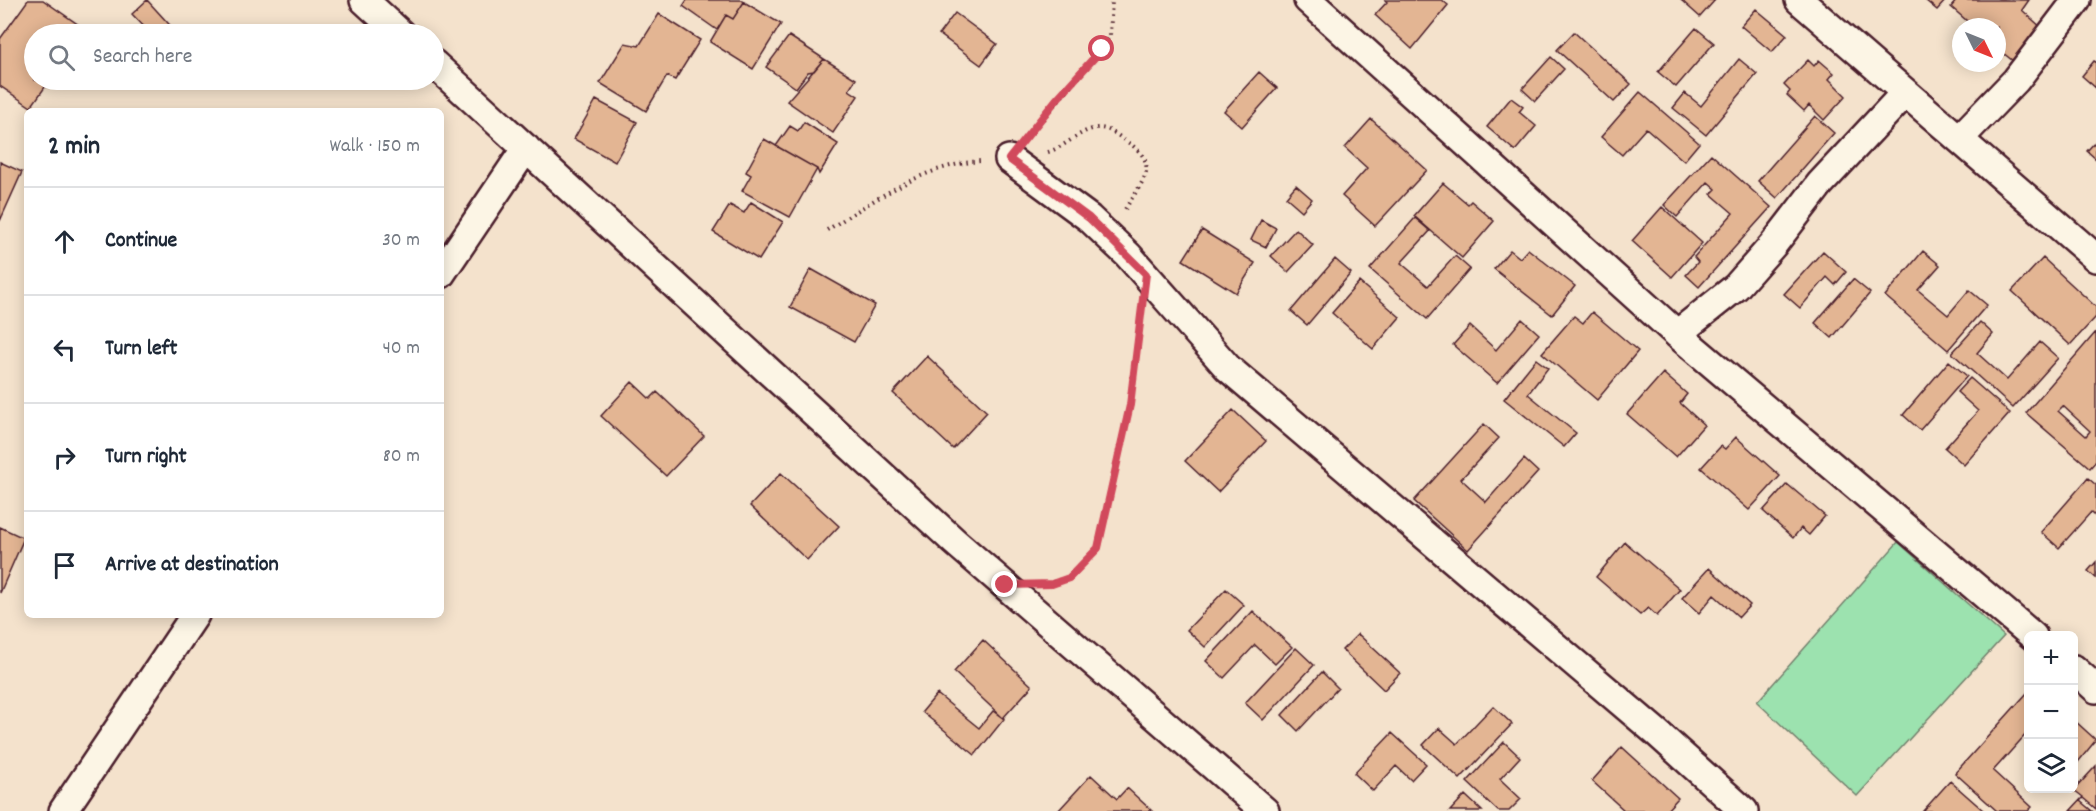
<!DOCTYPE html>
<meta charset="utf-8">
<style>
:root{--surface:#fff;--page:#f2f2f3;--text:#1f2937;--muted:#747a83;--line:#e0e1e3}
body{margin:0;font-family:Dekko,sans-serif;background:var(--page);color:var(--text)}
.controls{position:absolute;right:18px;bottom:18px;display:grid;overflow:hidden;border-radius:9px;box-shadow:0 3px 15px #0003}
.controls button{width:54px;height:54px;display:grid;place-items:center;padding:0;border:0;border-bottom:2px solid var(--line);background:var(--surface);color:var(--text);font:30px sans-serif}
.compass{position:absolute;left:1952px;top:18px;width:54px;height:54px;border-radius:50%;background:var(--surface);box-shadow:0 3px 15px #0003;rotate:133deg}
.stop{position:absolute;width:18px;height:18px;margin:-14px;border:4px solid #d1495b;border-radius:50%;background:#fff}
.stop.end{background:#d1495b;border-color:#fff;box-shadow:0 2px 6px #0008}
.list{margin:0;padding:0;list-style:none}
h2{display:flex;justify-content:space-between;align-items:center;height:78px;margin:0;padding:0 24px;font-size:26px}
h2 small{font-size:20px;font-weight:400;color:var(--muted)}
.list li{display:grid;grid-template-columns:39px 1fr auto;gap:18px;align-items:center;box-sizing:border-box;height:108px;padding:0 24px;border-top:2px solid var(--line)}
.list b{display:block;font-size:22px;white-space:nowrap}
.list em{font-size:20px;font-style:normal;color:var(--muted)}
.icon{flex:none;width:33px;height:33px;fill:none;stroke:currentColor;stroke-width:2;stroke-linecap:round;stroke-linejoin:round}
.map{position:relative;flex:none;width:2096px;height:811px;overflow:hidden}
.search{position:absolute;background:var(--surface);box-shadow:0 3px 15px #0003;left:24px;top:24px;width:420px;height:66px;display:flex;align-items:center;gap:15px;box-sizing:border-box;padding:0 21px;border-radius:33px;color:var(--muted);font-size:22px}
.panel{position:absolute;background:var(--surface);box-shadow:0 3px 15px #0003;left:24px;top:108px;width:420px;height:510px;border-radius:9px}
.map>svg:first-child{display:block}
.green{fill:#9ce2af;stroke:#73806d;stroke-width:1.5}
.building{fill:#e3b593;stroke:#4a1f2b;stroke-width:1.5;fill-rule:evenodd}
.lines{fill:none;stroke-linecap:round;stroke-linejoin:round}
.minor-casing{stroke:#4a1f2b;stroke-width:32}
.path{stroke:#4a1f2b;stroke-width:4;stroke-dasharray:1.5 4.5;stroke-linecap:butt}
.minor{stroke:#fcf5e5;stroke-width:27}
.route{stroke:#d1495b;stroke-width:8}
</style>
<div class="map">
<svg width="2096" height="811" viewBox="0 0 2096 811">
<rect width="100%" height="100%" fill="#f4e2cc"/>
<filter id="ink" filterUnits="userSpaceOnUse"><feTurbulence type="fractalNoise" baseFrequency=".0167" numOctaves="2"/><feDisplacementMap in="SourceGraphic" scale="12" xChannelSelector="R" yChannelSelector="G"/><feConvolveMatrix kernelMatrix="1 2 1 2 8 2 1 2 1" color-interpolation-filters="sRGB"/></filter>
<g filter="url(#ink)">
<path class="green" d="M1898,542L2004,636L1857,796L1757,702Z"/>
<path class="building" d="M28,0H43L86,30L83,34H34V80H50L31,107L0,86V39Z
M147,0L178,34H151L132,14Z
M687,0H742L744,2L733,19L726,15L717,30L683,6Z
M1385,0H1442L1448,5L1412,49L1375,15L1387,2Z
M1681,0H1715L1700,17Z
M1925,0H1946L1937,10Z
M1957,0H2029L2022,10L2043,29L2013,61L1997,48V27H1974L1951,7Z
M744,2L781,24L753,69L710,42L726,15L733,19Z
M1756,9L1787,35L1772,52L1741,26Z
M955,13L997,44L981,65L939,34Z
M659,14L700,40L675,80L667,76L646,111L600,83L625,43L639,46Z
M1696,28L1714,43L1676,87L1658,72Z
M1574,32L1631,84L1614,102L1557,50Z
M789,36L824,59L814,71L808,72L796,88L766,67Z
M1551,57L1564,69L1535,101L1522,89Z
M824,59L856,79L849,90L858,96L833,133L787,101Z
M1739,59L1757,74L1706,135L1673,108L1685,93L1701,106Z
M1808,60L1814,66L1819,60L1834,73L1829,79L1846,96L1824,120L1809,105L1804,111L1787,95L1790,91L1784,85Z
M2094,61L2096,62V88L2082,76Z
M1259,72L1277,88L1242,127L1224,111Z
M1640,92L1699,143L1684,161L1646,128L1622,155L1601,137Z
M1511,98L1523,107L1519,112L1536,126L1515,151L1487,127Z
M596,100L637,122L615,162L574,139Z
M1815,116L1834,133L1777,198L1758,181Z
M1371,119L1427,170L1375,226L1342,196L1367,168L1345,148Z
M804,122L838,144L819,174L817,169L776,146L790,126L798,131Z
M764,139L817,169L790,217L742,191L751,175L746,172Z
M2096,141V159L2087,151Z
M1711,154L1771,207L1699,287L1686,275L1698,262L1694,257L1733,213L1711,194L1716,189L1708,182L1677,217L1664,205Z
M0,162L22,172L0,221Z
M1443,183L1468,204L1471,201L1494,221L1462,258L1414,216Z
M1296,185L1312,199L1302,211L1286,197Z
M751,202L783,222L759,260L713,232L730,205L744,213Z
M1662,207L1702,243L1672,277L1632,241Z
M1415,218L1430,231L1401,263L1428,286L1455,256L1470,269L1427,319L1370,269Z
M1261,220L1276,228L1266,247L1251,240Z
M1296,229L1313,245L1288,272L1271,256Z
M1202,230L1255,263L1236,293L1183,260Z
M1528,249L1575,286L1552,315L1494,269L1510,250L1520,258Z
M1823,251L1846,272L1835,285L1827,277L1800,308L1784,294Z
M1923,251L1940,265L1918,290L1948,315L1969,290L1987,305L1948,350L1885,296Z
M2043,258L2096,307V317L2070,345L2012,291Z
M1335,259L1351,273L1307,325L1291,311Z
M811,269L875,305L854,342L790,307Z
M1853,279L1870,293L1832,338L1815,323Z
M1359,282L1400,317L1373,349L1332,313Z
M1592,312L1638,351L1597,400L1542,353L1574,316L1583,323Z
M1522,319L1539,334L1497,383L1453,345L1470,326L1496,350Z
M1980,322L1993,334L1977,353L2007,380L2040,342L2058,358L2013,408L1952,353Z
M2096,332V461L2090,468L2026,413ZM2063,406L2090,431L2086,436L2058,411Z
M927,356L987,412L953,449L893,393Z
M1536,359L1548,368L1528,394L1576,433L1564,447L1504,399Z
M1949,361L1967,376L1920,430L1903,415Z
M1663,373L1687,394L1680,403L1704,425L1676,457L1627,414Z
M1970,378L2010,413L1964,465L1945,448L1978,411L1957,392Z
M632,382L650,399L657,392L704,436L666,476L601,416Z
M1233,410L1266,441L1218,492L1185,461Z
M1484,424L1499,438L1461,479L1486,502L1524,459L1538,472L1468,550L1414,501Z
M1736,437L1780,476L1749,510L1701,468L1721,446L1725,449Z
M781,473L839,526L807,560L750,506Z
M2088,478L2096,485V517L2091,512L2059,548L2041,532Z
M1787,484L1825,516L1809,535L1801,528L1793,538L1763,511Z
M0,527L24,538L0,593Z
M1625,542L1680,589L1657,616L1648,608L1640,615L1596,577Z
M2096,562V578L2088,571Z
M1709,568L1750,605L1739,617L1714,595L1699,613L1682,598Z
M1226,589L1244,605L1205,647L1187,630Z
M1253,611L1292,647L1275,664L1255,645L1224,678L1206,661Z
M1358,634L1400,673L1384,690L1342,650Z
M983,640L1032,686L1003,718L954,672Z
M1296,648L1314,665L1263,720L1245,703Z
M1322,672L1338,688L1298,731L1282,715Z
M2028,692V732L1993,771L2032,807L2028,811H1997L1955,773Z
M937,694L979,728L993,711L1004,719L975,755L922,712Z
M1493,706L1512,724L1460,779L1423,745L1439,728L1457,744Z
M2074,720L2096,740L2074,767Z
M1392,733L1426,764L1411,780L1396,766L1373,791L1354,773Z
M1504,742L1520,757L1500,779L1521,799L1509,811H1498L1467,782Z
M1622,747L1678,798L1666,811H1625L1592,781Z
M2096,766V809L2083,798L2080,801L2092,811H2070L2083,797L2074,790Z
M1091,775L1117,799L1127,788L1152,811H1058Z
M1950,781L1984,811H1923Z
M1465,795L1482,811H1450Z"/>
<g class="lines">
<g class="minor-casing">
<path id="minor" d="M364,0L401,34
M1308,0L1677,334L2033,636
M1799,0L2096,258
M434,64L955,542L1265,811
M1959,139L2016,80L2077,0
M1009,159L1089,218L1128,255L1228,368L1656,732L1744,811
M441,274L526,148
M1677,334L1736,287L1773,245L1820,184L1905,93
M2074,669L2096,689
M63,811L195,615"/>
</g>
<path class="path" d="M1027,137L1102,49L1110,35L1112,0
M1048,152C1065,147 1080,130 1097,128C1108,127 1117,135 1126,141C1165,166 1139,183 1123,213
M827,230C875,200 923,165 981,161
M1047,584L1069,578L1098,548L1130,404L1141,312"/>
<use href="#minor" class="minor"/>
</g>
</g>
<g class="lines" filter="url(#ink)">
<path class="route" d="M1005,585L1052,584L1069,578L1098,548L1130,405L1146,274L1089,218L1009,159L1056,100L1102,49"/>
</g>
</svg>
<div class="controls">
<button>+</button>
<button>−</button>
<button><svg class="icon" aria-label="layers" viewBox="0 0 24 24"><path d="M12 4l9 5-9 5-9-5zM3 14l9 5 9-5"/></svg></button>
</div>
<svg class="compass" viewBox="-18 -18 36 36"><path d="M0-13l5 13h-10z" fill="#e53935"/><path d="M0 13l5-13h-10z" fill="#747a83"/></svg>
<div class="stop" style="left:1102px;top:49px"></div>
<div class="stop end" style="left:1005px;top:585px"></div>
<div class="search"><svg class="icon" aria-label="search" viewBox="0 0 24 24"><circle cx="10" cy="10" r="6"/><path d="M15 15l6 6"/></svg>Search here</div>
<section class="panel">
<h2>2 min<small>Walk · 150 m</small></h2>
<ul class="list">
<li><svg class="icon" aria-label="ahead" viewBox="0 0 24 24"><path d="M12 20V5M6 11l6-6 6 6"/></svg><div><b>Continue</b></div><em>30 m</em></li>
<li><svg class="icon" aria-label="left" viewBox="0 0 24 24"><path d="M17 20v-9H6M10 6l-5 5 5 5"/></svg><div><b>Turn left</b></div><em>40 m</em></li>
<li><svg class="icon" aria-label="right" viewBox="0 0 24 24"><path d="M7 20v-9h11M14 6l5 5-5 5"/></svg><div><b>Turn right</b></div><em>80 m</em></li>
<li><svg class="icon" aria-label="arrive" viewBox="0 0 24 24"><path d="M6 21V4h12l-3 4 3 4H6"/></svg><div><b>Arrive at destination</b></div></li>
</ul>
</section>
</div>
